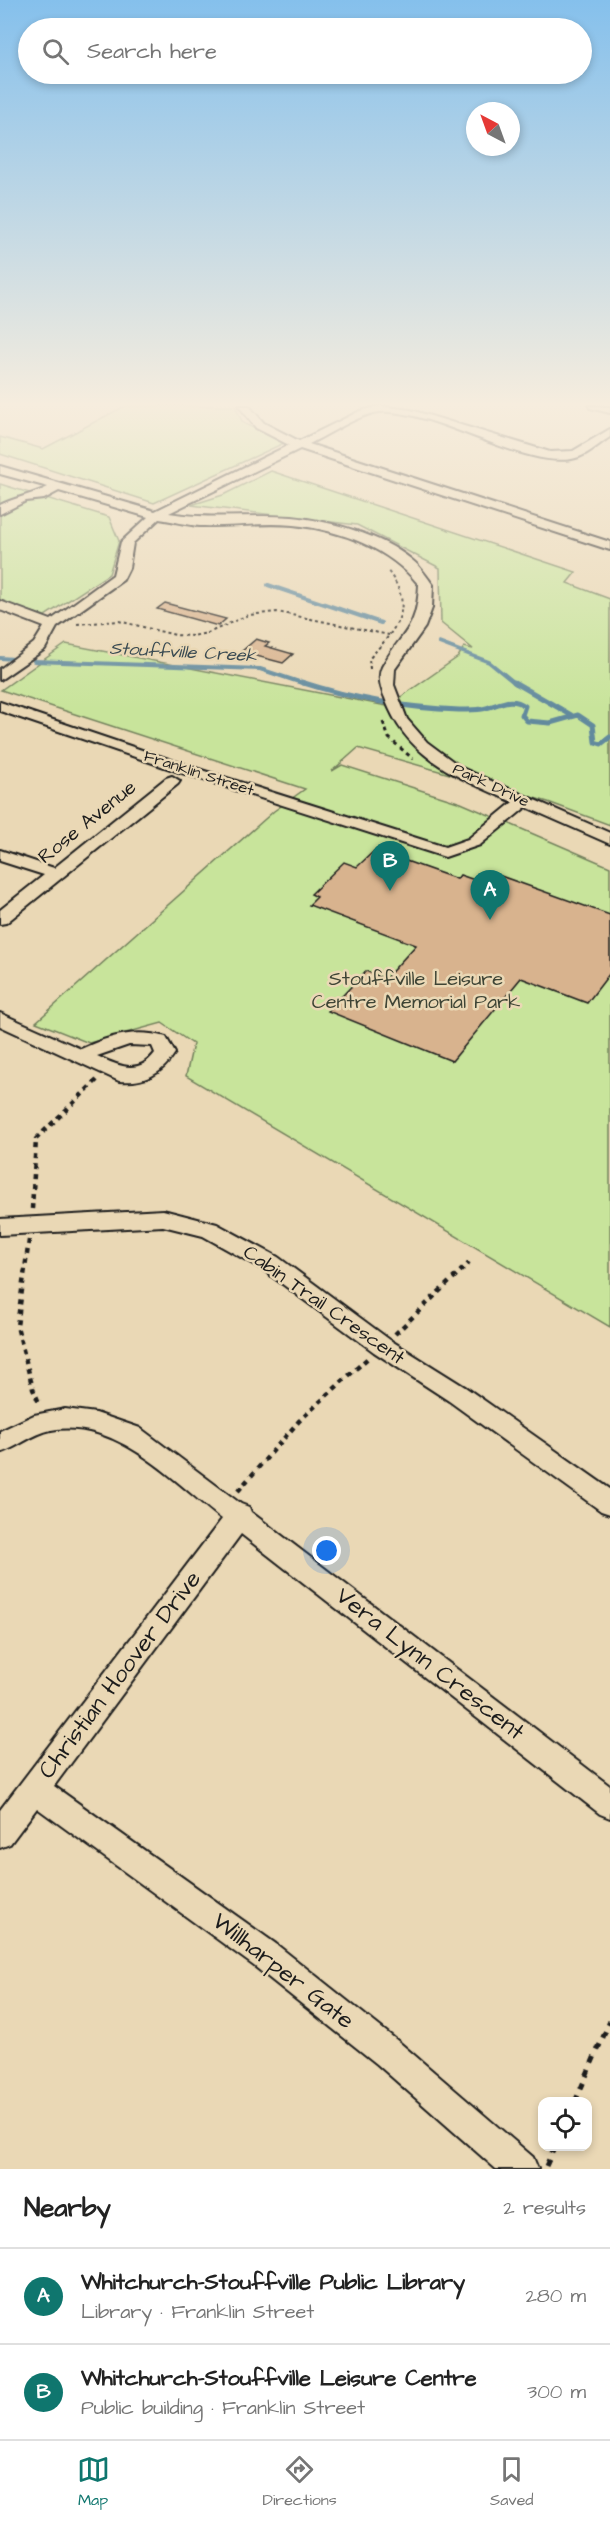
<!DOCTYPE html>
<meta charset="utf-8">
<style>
:root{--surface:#fff;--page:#f2f2f2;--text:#222;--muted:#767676;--line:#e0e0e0;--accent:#0f766e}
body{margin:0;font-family:"Architects Daughter",sans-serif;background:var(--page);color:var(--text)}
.controls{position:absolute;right:18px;bottom:18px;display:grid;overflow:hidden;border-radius:12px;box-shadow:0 3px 9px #0003}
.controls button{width:54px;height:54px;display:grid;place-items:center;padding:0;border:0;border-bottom:2px solid var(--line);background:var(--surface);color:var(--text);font:30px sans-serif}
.compass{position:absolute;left:466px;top:102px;width:54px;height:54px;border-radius:50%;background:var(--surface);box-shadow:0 3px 9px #0003;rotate:319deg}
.you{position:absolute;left:327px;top:1551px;width:21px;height:21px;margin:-15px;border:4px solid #fff;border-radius:50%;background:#1a73e8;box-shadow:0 0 0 9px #1a73e833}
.badge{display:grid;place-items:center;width:39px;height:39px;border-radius:50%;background:var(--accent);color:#fff;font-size:20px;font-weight:700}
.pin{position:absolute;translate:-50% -50px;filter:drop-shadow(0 2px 3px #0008)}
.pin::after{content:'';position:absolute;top:32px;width:21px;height:18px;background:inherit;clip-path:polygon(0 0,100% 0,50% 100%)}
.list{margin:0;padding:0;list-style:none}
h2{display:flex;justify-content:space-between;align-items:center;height:78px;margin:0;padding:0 24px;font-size:26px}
h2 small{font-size:20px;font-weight:400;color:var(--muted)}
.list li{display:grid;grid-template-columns:39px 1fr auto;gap:18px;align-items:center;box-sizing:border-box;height:96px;padding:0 24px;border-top:2px solid var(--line)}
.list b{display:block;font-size:22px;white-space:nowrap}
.list p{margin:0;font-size:20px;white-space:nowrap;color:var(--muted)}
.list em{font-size:20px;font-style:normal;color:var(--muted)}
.icon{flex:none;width:33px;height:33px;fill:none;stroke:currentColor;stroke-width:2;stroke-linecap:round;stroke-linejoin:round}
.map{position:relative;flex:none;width:610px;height:2169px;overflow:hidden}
.search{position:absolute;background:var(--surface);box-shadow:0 3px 9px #0003;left:18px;right:18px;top:18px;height:66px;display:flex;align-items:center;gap:15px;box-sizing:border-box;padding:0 21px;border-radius:33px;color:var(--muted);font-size:22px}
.sheet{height:270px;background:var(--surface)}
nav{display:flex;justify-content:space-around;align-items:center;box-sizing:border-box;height:84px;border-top:2px solid var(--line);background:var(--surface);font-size:16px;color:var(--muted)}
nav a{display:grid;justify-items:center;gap:3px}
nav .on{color:var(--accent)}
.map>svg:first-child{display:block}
.green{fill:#c8e49b;stroke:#72805c;stroke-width:1.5}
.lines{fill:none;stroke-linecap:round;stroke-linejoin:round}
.stream-far1{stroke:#628a9d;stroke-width:4}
.stream{stroke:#628a9d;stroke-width:5}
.building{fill:#d8b38e;stroke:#1c1c1c;stroke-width:1.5}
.minor-casing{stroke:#1c1c1c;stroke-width:4}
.path-far3{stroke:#1c1c1c;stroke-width:2;stroke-dasharray:3 3;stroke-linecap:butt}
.path-far2{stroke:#1c1c1c;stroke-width:3;stroke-dasharray:4 4;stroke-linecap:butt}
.path-far1{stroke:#1c1c1c;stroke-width:4.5;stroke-dasharray:5 5;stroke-linecap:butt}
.path{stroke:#1c1c1c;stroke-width:5;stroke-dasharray:7 7;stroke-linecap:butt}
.minor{fill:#ead8b5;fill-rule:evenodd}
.labels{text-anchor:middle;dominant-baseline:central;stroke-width:5;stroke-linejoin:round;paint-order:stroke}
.far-street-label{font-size:16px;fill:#1c1c1c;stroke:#ead8b5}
.far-water-label{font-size:18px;font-style:italic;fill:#394a52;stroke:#ead8b5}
.street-label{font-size:20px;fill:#1c1c1c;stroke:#ead8b5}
.park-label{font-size:20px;fill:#3e4435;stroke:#ead8b5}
.near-street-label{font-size:24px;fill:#1c1c1c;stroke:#ead8b5}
</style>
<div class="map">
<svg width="610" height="2169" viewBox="0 0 610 2169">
<rect width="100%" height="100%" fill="#ead8b5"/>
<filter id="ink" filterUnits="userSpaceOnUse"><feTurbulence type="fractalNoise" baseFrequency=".0167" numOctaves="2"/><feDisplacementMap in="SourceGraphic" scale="12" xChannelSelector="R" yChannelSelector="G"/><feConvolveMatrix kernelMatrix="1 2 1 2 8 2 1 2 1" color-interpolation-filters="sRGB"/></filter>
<g filter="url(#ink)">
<path class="green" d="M125,406H235L243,423L284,443L154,503L0,454V437L43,449Z
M271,471L576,572L567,583L610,599V825L548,802L358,748L332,771L342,765L461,803L610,867V1327L186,1076L193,1044L162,1023L89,1043L36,1022L274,811L305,789L1,690L66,644L402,709L404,707L398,699L458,657L464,647L473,649L441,623L440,568L357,525L191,505L223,495Z
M0,484L109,517L119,541L109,574L45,616L0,602Z"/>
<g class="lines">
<path class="stream-far1" d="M268,585L381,623
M439,643L489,662L516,684
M0,658L14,659
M34,661L260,669L305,684"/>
<path class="stream" d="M301,682C350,698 407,708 459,710C466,710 475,710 482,709C498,706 510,695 525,706L522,715L527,721L550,723L578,715L593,725L595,742L601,744L610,737
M514,682L571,715"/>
</g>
<path class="building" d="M165,603L226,619L218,626L157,609Z
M256,639L269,643L265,646L293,654L283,663L241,652Z
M375,850L457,879L460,875L486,884L495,874L610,915V973L587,1003L521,978L452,1061L328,1011L366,971L385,979L416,945L309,905L317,897L311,894L344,862L357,867Z"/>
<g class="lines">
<g class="minor-casing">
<path id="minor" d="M239,406H249L264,423L299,441L360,411L380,406L411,410L550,452L573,451L610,429V437C600,443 590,453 579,457C531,474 434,408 380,412C359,414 328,435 309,444L610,542V550L300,449L169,513C210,520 251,514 292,517C331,521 382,535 412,560C420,566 427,577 433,585L432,608L425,627L395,669L394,685L407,719L427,742L462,768L610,833V844L526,807L480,845L445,857L182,773L0,711V702L192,767L445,847L468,839L513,802C459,778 406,758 385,698C381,689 377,677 382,667C401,631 417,633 419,585C389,548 341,530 293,525C263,522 231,527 200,526C187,525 173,521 159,519L133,543L129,568L123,580L57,627L45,649L0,680V669L34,643L44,627L0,610V601L51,620L113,575L121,542L148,517L59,491L44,499L26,501L0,514V505C16,497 32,495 48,487L0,474V466L155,511L289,445L256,428Z
M589,406L610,407V413L590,408Z
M172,776L180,781L178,784L6,923L0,924V910L44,875L0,861V850L54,868L166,778Z
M0,1013L81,1049C109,1036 135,1028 166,1037L175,1053C161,1075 145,1083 119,1081L0,1026ZM129,1045L152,1046L155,1053C138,1076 119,1066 97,1056Z
M163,1210L217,1224L278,1257L390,1340L465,1387L610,1489V1514L601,1511L449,1401L374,1352L262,1269L203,1236L163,1226L0,1235V1219Z
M65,1409L96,1413L140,1428L241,1504L249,1507L251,1512L610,1786V1818L600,1814L241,1534L54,1786L276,1944L399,2042L533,2157L538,2169H496L377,2064L254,1966L37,1808L10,1844L0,1848V1810L222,1519C175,1482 117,1418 51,1430C32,1434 18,1447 0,1453V1431L34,1415Z"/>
</g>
<path class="path-far3" d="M77,624L119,621L175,635L192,636L208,633L248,615L277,612L389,635
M370,669L369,659C396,628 417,608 387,570"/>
<path class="path-far2" d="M383,722L389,738L413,759"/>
<path class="path-far1" d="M32,1209L36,1139L97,1080
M29,1240L17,1326L33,1389L40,1405
M395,1334L469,1263
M238,1491L299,1421L369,1357"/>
<path class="path" d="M575,2102L610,2021
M546,2166L555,2146"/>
<use href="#minor" class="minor"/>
</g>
</g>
<linearGradient id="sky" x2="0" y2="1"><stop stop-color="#85c0ec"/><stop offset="0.57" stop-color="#f6edde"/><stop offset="1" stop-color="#f6edde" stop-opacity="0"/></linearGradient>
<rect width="610" height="709" fill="url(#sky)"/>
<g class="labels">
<g class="far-street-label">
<text transform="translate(199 773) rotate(18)">Franklin Street</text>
<text transform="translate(491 785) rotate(25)">Park Drive</text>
</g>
<g class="far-water-label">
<text transform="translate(183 652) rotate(3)">Stouffville Creek</text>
</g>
<g class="street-label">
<text transform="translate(87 822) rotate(-39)">Rose Avenue</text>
<text transform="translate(324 1305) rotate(35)">Cabin Trail Crescent</text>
</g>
<g class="park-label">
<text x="416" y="979">Stouffville Leisure<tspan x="416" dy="23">Centre Memorial Park</tspan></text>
</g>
<g class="near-street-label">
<text transform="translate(430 1664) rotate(38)">Vera Lynn Crescent</text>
<text transform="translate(120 1675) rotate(-53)">Christian Hoover Drive</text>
<text transform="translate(283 1971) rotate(38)">Willharper Gate</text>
</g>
</g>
</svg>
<div class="controls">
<button><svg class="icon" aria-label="locate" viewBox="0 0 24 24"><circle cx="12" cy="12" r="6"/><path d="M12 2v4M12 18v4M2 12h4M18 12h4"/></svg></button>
</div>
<svg class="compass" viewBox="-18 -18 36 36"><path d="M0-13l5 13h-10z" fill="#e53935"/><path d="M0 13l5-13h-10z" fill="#767676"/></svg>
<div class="you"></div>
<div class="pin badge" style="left:490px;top:920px">A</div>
<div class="pin badge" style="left:390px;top:891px">B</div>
<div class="search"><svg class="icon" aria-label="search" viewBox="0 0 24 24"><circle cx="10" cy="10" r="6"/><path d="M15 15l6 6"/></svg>Search here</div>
</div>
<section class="sheet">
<h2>Nearby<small>2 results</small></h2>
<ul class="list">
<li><span class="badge">A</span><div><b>Whitchurch-Stouffville Public Library</b><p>Library · Franklin Street</p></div><em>280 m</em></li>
<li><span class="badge">B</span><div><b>Whitchurch-Stouffville Leisure Centre</b><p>Public building · Franklin Street</p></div><em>300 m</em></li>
</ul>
</section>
<nav>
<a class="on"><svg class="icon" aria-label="map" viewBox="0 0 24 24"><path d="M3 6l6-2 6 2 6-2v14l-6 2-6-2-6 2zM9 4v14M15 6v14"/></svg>Map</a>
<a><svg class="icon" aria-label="directions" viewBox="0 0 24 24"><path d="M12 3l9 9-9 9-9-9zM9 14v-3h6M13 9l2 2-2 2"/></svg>Directions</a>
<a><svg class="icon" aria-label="saved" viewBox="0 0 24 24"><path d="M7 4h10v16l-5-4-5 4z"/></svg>Saved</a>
</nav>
